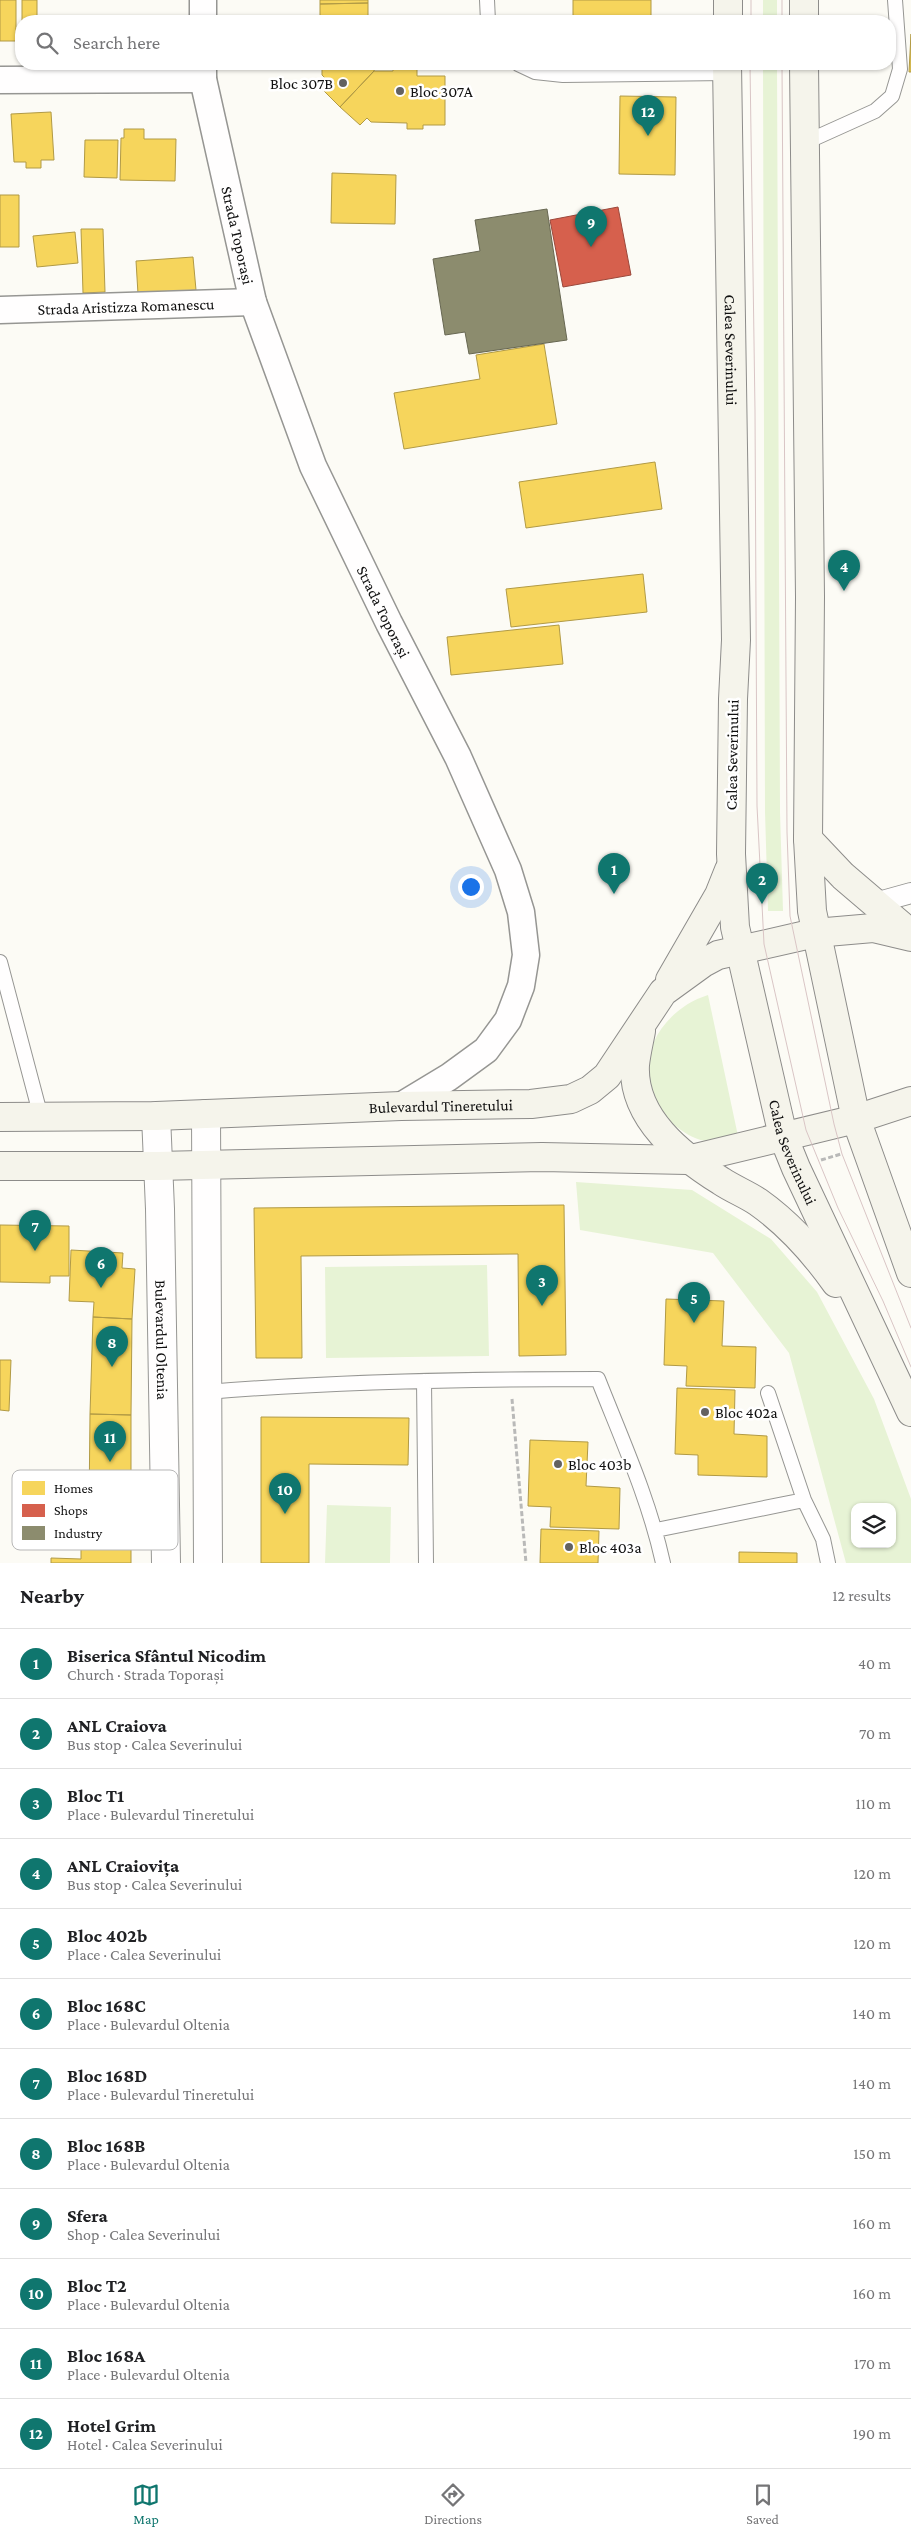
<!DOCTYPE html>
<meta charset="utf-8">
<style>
:root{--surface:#fff;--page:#f2f2f2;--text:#202124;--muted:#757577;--line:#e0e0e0;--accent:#0f766e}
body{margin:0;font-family:"Crimson Pro",serif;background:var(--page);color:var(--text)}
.controls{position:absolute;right:15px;bottom:15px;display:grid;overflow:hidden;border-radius:10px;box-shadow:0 1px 4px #0004}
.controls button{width:45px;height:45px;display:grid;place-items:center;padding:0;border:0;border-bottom:1px solid var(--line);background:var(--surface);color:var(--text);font:25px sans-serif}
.you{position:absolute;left:470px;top:886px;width:18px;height:18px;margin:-12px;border:4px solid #fff;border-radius:50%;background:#1a73e8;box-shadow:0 0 0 8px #1a73e833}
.badge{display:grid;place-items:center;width:32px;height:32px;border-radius:50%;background:var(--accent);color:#fff;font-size:16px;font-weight:700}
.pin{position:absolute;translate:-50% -41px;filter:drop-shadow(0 1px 2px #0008)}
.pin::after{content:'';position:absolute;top:26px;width:18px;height:15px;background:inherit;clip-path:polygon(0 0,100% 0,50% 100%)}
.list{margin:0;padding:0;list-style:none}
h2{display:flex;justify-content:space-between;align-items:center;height:65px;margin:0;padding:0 20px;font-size:21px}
h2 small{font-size:16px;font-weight:400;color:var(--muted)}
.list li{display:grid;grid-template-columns:32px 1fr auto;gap:15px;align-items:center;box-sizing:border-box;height:70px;padding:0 20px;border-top:1px solid var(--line)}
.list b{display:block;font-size:19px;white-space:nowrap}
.list p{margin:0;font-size:16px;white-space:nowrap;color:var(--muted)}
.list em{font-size:16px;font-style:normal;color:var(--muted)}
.icon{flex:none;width:28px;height:28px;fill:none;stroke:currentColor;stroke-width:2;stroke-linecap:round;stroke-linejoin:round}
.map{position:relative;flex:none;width:911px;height:1563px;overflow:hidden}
.search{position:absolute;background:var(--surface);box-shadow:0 1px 4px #0004;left:15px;right:15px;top:15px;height:55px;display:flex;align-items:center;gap:12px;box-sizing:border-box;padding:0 18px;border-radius:20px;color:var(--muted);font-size:19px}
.sheet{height:905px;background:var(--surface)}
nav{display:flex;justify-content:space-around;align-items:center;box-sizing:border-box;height:70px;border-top:1px solid var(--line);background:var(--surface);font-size:14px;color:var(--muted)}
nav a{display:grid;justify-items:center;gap:2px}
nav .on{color:var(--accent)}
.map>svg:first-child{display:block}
.green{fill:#e7f3d5;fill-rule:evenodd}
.homes{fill:#f6d55c;stroke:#b19a45}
.shops{fill:#d6604d;stroke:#9b483b}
.industry{fill:#8c8c6e;stroke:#676752}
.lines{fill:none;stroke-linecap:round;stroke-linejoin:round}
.service-casing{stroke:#969693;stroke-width:16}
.pedestrian-casing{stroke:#969693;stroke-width:22}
.minor-casing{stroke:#969693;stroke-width:29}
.tertiary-casing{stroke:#969693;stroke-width:30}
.secondary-casing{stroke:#8d8c8a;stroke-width:30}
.path{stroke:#b9b9b8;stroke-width:3;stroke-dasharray:5 2.5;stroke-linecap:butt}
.service{stroke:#fffefe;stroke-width:14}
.pedestrian{stroke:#fffefe;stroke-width:20}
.minor{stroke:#fffefe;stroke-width:26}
.tertiary{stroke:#fffefe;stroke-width:28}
.secondary{stroke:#f5f4eb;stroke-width:28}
.tram{stroke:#d9c5c5;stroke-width:1}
.poi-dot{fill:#636260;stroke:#fff;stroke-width:2}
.labels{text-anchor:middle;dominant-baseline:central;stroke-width:5;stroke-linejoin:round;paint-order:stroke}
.poi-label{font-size:16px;fill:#101010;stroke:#fff;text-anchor:start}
.street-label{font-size:16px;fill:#101010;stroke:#fff}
.key{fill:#fff;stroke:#b7b7b7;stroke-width:1}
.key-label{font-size:14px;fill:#101010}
</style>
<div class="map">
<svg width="911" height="1563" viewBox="0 0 911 1563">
<rect width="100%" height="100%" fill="#fcfbf5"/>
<path class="green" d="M763,0H777V21H763Z
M763,64H777L780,812L783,911H768L765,812Z
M708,995L738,1136C730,1138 720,1141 712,1141C699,1142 687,1135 677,1127C621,1087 650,1013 708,995Z
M576,1182L692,1190L771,1239L817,1292L874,1399L911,1499V1563H846L789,1353L713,1253L580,1230ZM855,1507H892V1544H855Z
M487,1265L489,1356L326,1358L325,1267Z
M327,1505L391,1507L390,1563H325Z"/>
<path class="homes" d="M0,0H16V41H0Z
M22,0H37V21H22Z
M320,0H368V3L320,4Z
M573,0H651V21H573Z
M368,3V21H320V4Z
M911,34V72H909Z
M322,64H375L374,71L340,107L319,86L326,79L322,75Z
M393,64H417V76H445V125H423V129H407V123L371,122L367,118L360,125L340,107L374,71H393Z
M620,96L676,97L675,175L619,174Z
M51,112L54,160H41V168H26V162H14L11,114Z
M124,129H144V139H176L175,181L120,180L121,138H124Z
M85,140H118L117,178L84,177Z
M332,173L396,175L395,224L331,223Z
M0,195H19V247H0Z
M81,229H103L105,292L83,293Z
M75,232L78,263L37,267L33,236Z
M193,257L196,290L138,294L136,261Z
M544,344L557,424L404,449L394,393L480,379L476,355Z
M655,462L662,509L526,528L519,482Z
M643,574L647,612L511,627L506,589Z
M559,625L563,664L451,675L447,637Z
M564,1205L566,1355L519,1356L518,1254L301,1256L302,1358H256L254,1208Z
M0,1225L69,1226V1276H50V1283L0,1282Z
M71,1250L123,1253L122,1268L135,1269L132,1319L93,1317L94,1302L69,1301Z
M666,1299L724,1301L722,1346L756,1347L755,1388L686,1386L687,1366L664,1365Z
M93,1317L132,1319L131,1415L90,1414Z
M0,1360H11L9,1411L0,1410Z
M677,1388L735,1390L734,1434L767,1436V1477L698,1475V1455L675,1454Z
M90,1414L131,1415V1511L89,1510Z
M261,1417L409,1418L408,1465L309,1464V1563H261Z
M530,1440L588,1442L586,1486L620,1488L619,1529L550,1527L551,1507L528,1506Z
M541,1529L599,1531L598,1563H540Z
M81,1543H131V1563H51V1558L81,1559Z
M739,1552L797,1553V1563H739Z"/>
<path class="shops" d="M618,207L631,275L563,287L550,220Z"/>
<path class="industry" d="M547,209L567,340L469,354L465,332L445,335L433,259L480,251L475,220Z"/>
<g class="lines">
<g class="service-casing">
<path id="service" d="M487,0L488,21
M518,64L535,72L563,75L727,73
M804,143L875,111L892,96L900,69L895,0
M0,962L41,1117
M424,1381L426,1563
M207,1392C337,1381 468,1379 598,1379C622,1440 649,1499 663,1563
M768,1393L804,1500L823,1539L828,1563
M26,1520L165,1530
M656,1530L804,1500"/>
</g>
<g class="pedestrian-casing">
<path id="pedestrian" d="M875,903L911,893"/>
</g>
<g class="minor-casing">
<g id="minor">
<path d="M203,21V0"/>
<path id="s1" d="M203,64V79L253,302L313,466L389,623L458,757L508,870L521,912L526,955L521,986L508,1020L486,1050L449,1077L401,1106"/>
<path d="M0,80L203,79"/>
<path id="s2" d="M0,310L253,302"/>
</g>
</g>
<g class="tertiary-casing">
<g id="tertiary">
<path d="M206,1114L208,1563"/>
<path id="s3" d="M156,1116L160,1209L166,1563"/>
</g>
</g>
<g class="secondary-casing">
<g id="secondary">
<path d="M804,0V21"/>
<path d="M728,21V0"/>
<path id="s4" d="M727,64L736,640L733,699L731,854L735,927L783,1136L796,1168L911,1412"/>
<path d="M804,64L810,597L808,839L812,911L856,1119L911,1273"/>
<path d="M808,839L843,876L911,934"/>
<path d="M670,980L719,895L729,870"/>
<path d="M641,1031C639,1042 636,1054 635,1065C632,1118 681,1156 721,1181C733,1189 746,1194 758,1202C789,1224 814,1252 836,1283"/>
<path id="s5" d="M0,1117L156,1116L401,1106L531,1104L571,1099L590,1090L607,1076L663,992L703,963L718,955L815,933L873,928L911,937"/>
<path d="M0,1166H157L542,1157L687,1160L856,1119L911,1101"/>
</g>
</g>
<path class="path" d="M821,1160L841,1154
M512,1399L526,1563"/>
<use href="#service" class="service"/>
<use href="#pedestrian" class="pedestrian"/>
<use href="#minor" class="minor"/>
<use href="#tertiary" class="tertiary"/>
<use href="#secondary" class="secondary"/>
<path class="tram" d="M751,21V0
M782,21V0
M750,64L755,411L757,806L764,944L806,1130L838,1208L883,1301L911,1367
M782,64L787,832L790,916L834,1124L842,1154L911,1328"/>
</g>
<g class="poi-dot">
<circle cx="343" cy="83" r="5"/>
<circle cx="400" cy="91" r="5"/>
<circle cx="705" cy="1412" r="5"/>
<circle cx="558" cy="1464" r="5"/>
<circle cx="569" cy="1547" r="5"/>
</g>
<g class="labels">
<g class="poi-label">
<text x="333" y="83" text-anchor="end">Bloc 307B</text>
<text x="410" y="91">Bloc 307A</text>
<text x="715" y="1412">Bloc 402a</text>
<text x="568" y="1464">Bloc 403b</text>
<text x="579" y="1547">Bloc 403a</text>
</g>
<g class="street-label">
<text stroke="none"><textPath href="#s1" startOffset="175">Strada Toporași</textPath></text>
<text stroke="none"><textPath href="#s2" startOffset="126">Strada Aristizza Romanescu</textPath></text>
<text stroke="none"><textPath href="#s4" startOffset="286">Calea Severinului</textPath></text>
<text stroke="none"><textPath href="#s1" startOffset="580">Strada Toporași</textPath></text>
<text transform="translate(732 755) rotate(-89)">Calea Severinului</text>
<text stroke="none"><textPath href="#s5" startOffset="441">Bulevardul Tineretului</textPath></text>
<text stroke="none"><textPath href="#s4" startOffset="1096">Calea Severinului</textPath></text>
<text stroke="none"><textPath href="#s3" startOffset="224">Bulevardul Oltenia</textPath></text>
</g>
</g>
<rect x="12" y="1470" width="166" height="80" rx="8" class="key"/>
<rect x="22" y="1481" width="23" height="14" fill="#f6d55c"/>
<rect x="22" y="1504" width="23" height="13" fill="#d6604d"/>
<rect x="22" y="1526" width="23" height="14" fill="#8c8c6e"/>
<g class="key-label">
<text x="54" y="1493">Homes</text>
<text x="54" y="1515">Shops</text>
<text x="54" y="1538">Industry</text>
</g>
</svg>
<div class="controls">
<button><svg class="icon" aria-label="layers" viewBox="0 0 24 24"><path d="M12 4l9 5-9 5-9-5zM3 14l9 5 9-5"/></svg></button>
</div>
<div class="you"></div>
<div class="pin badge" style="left:614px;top:894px">1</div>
<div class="pin badge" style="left:762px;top:904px">2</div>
<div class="pin badge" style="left:542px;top:1306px">3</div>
<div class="pin badge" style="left:844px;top:591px">4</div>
<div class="pin badge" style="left:694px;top:1323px">5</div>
<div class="pin badge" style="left:101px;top:1288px">6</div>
<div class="pin badge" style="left:35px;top:1251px">7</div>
<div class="pin badge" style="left:112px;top:1367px">8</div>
<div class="pin badge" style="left:591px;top:247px">9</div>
<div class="pin badge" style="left:285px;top:1514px">10</div>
<div class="pin badge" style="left:110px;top:1462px">11</div>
<div class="pin badge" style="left:648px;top:136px">12</div>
<div class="search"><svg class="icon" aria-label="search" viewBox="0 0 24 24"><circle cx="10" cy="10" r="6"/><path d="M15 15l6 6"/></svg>Search here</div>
</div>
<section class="sheet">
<h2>Nearby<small>12 results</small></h2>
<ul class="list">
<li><span class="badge">1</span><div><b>Biserica Sfântul Nicodim</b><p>Church · Strada Toporași</p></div><em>40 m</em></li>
<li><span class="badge">2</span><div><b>ANL Craiova</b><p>Bus stop · Calea Severinului</p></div><em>70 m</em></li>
<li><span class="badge">3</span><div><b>Bloc T1</b><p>Place · Bulevardul Tineretului</p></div><em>110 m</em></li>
<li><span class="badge">4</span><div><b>ANL Craiovița</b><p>Bus stop · Calea Severinului</p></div><em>120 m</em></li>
<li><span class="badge">5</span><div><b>Bloc 402b</b><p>Place · Calea Severinului</p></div><em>120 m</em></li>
<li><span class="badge">6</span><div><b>Bloc 168C</b><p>Place · Bulevardul Oltenia</p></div><em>140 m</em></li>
<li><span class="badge">7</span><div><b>Bloc 168D</b><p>Place · Bulevardul Tineretului</p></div><em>140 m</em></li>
<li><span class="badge">8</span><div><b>Bloc 168B</b><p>Place · Bulevardul Oltenia</p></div><em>150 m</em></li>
<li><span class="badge">9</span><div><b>Sfera</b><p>Shop · Calea Severinului</p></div><em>160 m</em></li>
<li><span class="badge">10</span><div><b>Bloc T2</b><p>Place · Bulevardul Oltenia</p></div><em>160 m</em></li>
<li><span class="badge">11</span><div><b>Bloc 168A</b><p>Place · Bulevardul Oltenia</p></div><em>170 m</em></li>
<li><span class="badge">12</span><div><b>Hotel Grim</b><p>Hotel · Calea Severinului</p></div><em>190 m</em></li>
</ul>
</section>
<nav>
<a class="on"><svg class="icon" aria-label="map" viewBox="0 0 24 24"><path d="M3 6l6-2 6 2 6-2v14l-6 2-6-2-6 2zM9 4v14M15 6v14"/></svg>Map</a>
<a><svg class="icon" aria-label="directions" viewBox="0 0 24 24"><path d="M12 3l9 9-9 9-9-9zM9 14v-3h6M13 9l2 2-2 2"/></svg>Directions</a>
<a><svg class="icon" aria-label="saved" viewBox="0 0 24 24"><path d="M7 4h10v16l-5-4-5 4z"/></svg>Saved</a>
</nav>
